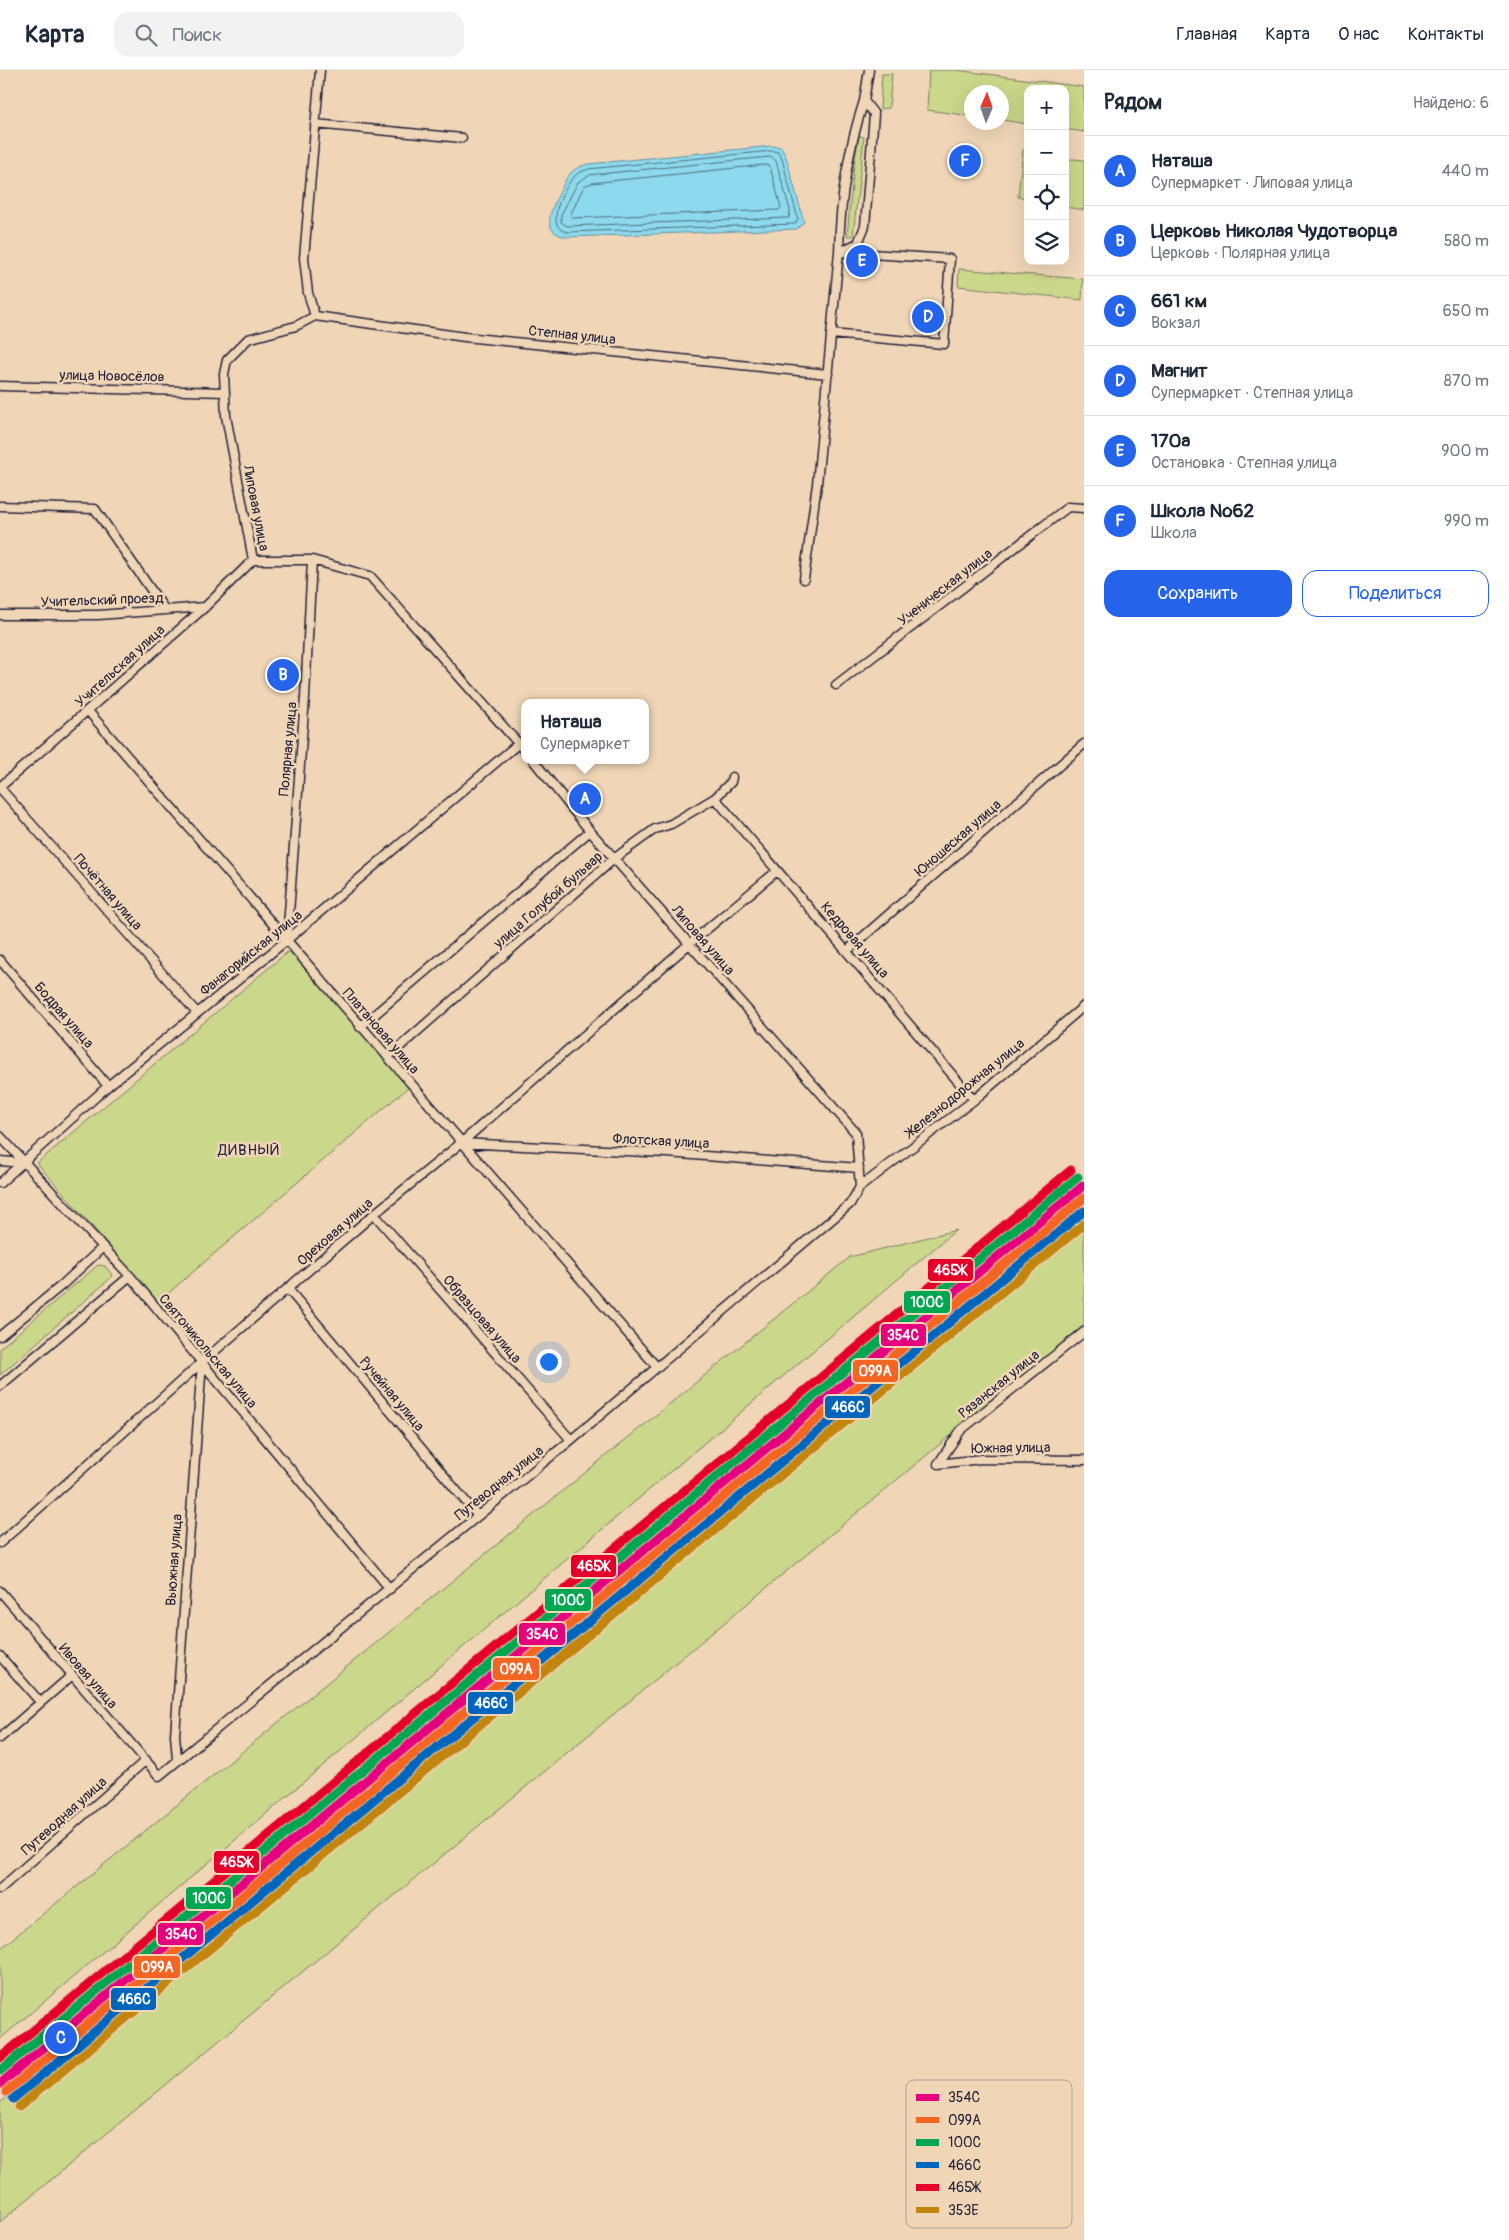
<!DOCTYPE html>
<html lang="ru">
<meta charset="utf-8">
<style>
:root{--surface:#fff;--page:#f2f2f3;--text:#1f2937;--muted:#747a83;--line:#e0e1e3;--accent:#2563eb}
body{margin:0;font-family:Pangolin,sans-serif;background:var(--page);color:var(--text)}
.controls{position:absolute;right:15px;top:15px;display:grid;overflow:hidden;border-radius:10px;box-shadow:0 5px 20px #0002}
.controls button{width:45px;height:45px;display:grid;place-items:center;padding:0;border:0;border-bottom:1px solid var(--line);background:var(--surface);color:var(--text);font:25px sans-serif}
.compass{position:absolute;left:964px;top:15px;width:45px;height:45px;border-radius:50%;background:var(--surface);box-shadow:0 5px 20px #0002;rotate:2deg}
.you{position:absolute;left:548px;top:1291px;width:18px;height:18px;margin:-12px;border:4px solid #fff;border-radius:50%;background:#1a73e8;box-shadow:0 0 0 8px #1a73e833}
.badge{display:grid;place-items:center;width:32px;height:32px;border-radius:50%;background:var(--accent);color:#fff;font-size:16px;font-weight:700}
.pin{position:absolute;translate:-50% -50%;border:2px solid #fff;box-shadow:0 1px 5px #0006}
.popup{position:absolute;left:521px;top:629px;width:128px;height:65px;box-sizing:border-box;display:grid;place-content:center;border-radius:10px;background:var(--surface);filter:drop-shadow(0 1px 4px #0005);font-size:16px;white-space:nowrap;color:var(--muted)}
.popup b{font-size:19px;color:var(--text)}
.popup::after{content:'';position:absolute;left:50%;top:100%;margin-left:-10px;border:10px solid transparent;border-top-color:var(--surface)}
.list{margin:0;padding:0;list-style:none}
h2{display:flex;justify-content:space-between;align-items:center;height:65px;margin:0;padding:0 20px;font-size:21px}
h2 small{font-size:16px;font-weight:400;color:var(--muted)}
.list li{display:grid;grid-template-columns:32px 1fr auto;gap:15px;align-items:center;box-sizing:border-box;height:70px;padding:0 20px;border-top:1px solid var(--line)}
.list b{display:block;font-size:19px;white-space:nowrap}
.list p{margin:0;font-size:16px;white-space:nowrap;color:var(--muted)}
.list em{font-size:16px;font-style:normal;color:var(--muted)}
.actions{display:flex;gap:10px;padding:15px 20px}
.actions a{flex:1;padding:11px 0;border:1px solid var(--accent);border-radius:15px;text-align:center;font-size:18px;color:var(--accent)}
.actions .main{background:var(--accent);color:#fff}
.icon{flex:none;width:28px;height:28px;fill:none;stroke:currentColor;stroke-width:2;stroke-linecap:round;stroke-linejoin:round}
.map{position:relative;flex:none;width:1084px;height:2170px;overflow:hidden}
header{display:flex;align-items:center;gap:30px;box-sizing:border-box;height:70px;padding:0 25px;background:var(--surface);border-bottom:1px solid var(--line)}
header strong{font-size:24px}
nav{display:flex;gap:28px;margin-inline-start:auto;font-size:18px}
.search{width:350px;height:45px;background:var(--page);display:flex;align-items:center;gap:12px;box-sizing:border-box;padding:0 18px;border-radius:15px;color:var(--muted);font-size:19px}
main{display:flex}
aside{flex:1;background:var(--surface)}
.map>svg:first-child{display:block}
.green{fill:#cbd78a;stroke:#767c62}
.water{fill:#8ddaec;stroke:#6290a5}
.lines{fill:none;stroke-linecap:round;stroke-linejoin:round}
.shore{stroke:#4d6c82;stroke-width:1}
.street-casing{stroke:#22223b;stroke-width:11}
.street{stroke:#f0d6b7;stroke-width:8}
.rail-casing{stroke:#22223b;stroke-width:4.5}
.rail{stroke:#f0d6b7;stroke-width:2.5;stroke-dasharray:8;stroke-linecap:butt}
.rail-1-casing{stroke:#f0d6b7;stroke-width:12}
.rail-2-casing{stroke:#f0d6b7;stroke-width:12}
.rail-3-casing{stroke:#f0d6b7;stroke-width:12}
.rail-4-casing{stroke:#f0d6b7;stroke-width:12}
.rail-5-casing{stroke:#f0d6b7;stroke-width:12}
.rail-6-casing{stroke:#f0d6b7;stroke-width:12}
.rail-1{stroke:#e5007d;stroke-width:9}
.rail-2{stroke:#f26522;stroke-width:9}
.rail-3{stroke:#00a651;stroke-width:9}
.rail-4{stroke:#0065bd;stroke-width:9}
.rail-5{stroke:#e4002b;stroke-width:9}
.rail-6{stroke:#c2850f;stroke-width:9}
.labels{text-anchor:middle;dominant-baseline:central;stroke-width:5;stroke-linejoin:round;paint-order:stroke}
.street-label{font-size:14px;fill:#22223b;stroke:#f0d6b7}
.neighbourhood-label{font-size:15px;letter-spacing:1px;fill:#22223b;stroke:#f0d6b7}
.key{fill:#f0d6b7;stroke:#b2a092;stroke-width:1}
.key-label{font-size:14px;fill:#22223b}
.line-badge{stroke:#f0d6b7;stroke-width:2}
.badge-label{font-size:14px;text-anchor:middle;font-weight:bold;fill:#fff}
</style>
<header>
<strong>Карта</strong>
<div class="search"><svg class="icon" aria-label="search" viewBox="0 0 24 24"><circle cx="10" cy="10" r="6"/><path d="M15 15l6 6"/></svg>Поиск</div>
<nav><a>Главная</a><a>Карта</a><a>О нас</a><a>Контакты</a></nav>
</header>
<main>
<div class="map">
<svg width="1084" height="2170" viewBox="0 0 1084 2170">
<rect width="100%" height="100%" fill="#f0d6b7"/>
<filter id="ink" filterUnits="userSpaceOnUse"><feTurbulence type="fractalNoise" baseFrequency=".02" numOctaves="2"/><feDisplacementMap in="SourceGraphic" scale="10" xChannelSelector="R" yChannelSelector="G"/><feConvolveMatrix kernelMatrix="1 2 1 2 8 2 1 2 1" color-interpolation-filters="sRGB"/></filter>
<g filter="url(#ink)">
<path class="green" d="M929,0H956L1084,17V62L1065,59V19H1028V54L1002,50V22H972L971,46L927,40Z
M882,4H892L889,38L880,39Z
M859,66L864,67L853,166H847L854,94Z
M1023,80H1028V128L1018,127Z
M1072,89L1084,90V140L1065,137V91Z
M959,199L1083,209L1082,230L958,216Z
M291,879L410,1016L158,1232L37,1093Z
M1084,1156V1255L0,2152V2033Z
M956,1160L0,1969V1879L850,1187Z
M98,1195L105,1196L113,1206L0,1305V1278Z"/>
<path class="water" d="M773,76L781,77L786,87L804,152L797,159L566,167C540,162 551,139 559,124C563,117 565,108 571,103C575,98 582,96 588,94Z"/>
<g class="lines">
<path class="shore" d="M773,81L778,82L782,89L798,149L795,154L567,162C543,158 564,116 575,106C578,102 584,101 589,99Z
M772,87L776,91L790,140L789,148L567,156L561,152V145L578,112L590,105Z
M767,95L770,97L781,137L779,140L572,148L570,146L584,116L592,113Z"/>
<g class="street-casing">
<path id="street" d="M315,54L462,68
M315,246L465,267L828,304
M315,246L308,223L304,188L320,0
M831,264L944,274L950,189L839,182C840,132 848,79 864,31
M0,316L224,322
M0,436L95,439L165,540
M253,490H312L370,506L525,681
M253,490L226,346L224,304L227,290L248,269L296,256L315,246
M804,509L817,414L839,182L858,173L865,156L874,44L864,31L869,0
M0,545H98L205,537
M836,615L1068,437L1084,438
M88,641L656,1296
M0,717L205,537L253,490
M0,718L197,943
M715,728L974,1030
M287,870L305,627L312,490
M848,880L1084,674
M0,890L108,1016
M360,957L590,761
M388,987L615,788L655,759L671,754L715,728L731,712L732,707
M0,1066L130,1206L390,1519
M461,1073L667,1083L859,1098
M0,1091L24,1093
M0,1113L108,1016L287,870L519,673
M860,1117L974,1030L1084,936
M374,1144L571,1370
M288,1219L477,1445
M0,1266L62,1215L103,1177
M0,1316L130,1206
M938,1394L961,1360L1084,1262
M938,1394L981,1389L1084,1390
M0,1473L202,1292L374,1144L461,1073L689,874L777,801
M0,1521L159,1706L571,1370L850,1134L860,1117L856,1063L590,761L533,690
M0,1586L40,1632
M0,1668L71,1606
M177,1689L175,1665L202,1292
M0,1819L146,1690"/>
</g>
<use href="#street" class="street"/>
<g class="rail-casing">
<path id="rail" d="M806,1354L1084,1125"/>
</g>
<use href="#rail" class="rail"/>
<g class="rail-1-casing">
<path id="rail-1" d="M0,2014L1084,1115"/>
</g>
<g class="rail-2-casing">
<path id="rail-2" d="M6,2022L1084,1128"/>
</g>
<g class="rail-3-casing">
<path id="rail-3" d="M0,2001L1078,1107"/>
</g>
<g class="rail-4-casing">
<path id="rail-4" d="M13,2029L1084,1141"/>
</g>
<g class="rail-5-casing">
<path id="rail-5" d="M0,1988L1071,1100"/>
</g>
<g class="rail-6-casing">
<path id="rail-6" d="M19,2037L1084,1154"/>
</g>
<use href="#rail-1" class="rail-1"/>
<use href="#rail-2" class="rail-2"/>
<use href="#rail-3" class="rail-3"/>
<use href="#rail-4" class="rail-4"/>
<use href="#rail-5" class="rail-5"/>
<use href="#rail-6" class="rail-6"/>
</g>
</g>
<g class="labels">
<g class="street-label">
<text transform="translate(572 265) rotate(6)">Степная улица</text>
<text transform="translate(112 306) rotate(1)">улица Новосёлов</text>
<text transform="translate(256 438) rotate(79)">Липовая улица</text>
<text transform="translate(945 517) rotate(-38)">Ученическая улица</text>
<text transform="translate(102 530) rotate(-2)">Учительский проезд</text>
<text transform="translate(120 596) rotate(-42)">Учительская улица</text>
<text transform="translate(288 679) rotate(-85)">Полярная улица</text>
<text transform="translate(958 768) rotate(-41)">Юношеская улица</text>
<text transform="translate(108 822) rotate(49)">Почётная улица</text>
<text transform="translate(548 830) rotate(-41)">улица Голубой бульвар</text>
<text transform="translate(703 870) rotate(49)">Липовая улица</text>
<text transform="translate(855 870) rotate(49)">Кедровая улица</text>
<text transform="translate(251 883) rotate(-39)">Фанагорийская улица</text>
<text transform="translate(64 945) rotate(49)">Бодрая улица</text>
<text transform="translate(381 961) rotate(49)">Платановая улица</text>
<text transform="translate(965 1018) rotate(-39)">Железнодорожная улица</text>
<text transform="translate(661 1071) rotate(3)">Флотская улица</text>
<text transform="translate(335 1162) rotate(-41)">Ореховая улица</text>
<text transform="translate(482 1249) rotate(49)">Образцовая улица</text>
<text transform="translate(208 1281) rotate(50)">Святоникольская улица</text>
<text transform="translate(999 1314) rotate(-39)">Рязанская улица</text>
<text transform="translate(392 1324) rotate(50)">Ручейная улица</text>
<text transform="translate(1011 1378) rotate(-1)">Южная улица</text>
<text transform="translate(499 1413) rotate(-39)">Путеводная улица</text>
<text transform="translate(174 1490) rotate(-86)">Вьюжная улица</text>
<text transform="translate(88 1606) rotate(49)">Ивовая улица</text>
<text transform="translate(64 1746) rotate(-42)">Путеводная улица</text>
</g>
<g class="neighbourhood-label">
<text x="249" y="1080">ДИВНЫЙ</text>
</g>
</g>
<rect x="906" y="2010" width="166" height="148" rx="8" class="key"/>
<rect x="916" y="2024" width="23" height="7" fill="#e5007d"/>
<rect x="916" y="2047" width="23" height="6" fill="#f26522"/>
<rect x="916" y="2069" width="23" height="7" fill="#00a651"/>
<rect x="916" y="2092" width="23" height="6" fill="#0065bd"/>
<rect x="916" y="2114" width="23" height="7" fill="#e4002b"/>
<rect x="916" y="2137" width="23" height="6" fill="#c2850f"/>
<g class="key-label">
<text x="948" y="2032">354С</text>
<text x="948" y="2055">099А</text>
<text x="948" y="2077">100C</text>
<text x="948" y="2100">466С</text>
<text x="948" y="2122">465Ж</text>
<text x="948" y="2145">353Е</text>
</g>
<g class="line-badge">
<rect x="927" y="1188" width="47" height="24" rx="5" fill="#e4002b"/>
<rect x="903" y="1220" width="48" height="24" rx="5" fill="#00a651"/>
<rect x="880" y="1253" width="47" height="24" rx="5" fill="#e5007d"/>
<rect x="852" y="1289" width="47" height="24" rx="5" fill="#f26522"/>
<rect x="824" y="1325" width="47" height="24" rx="5" fill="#0065bd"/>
<rect x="570" y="1484" width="47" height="24" rx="5" fill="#e4002b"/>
<rect x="544" y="1518" width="48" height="24" rx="5" fill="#00a651"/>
<rect x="518" y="1552" width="48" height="24" rx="5" fill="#e5007d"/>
<rect x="492" y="1587" width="48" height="24" rx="5" fill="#f26522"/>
<rect x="467" y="1621" width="47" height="24" rx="5" fill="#0065bd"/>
<rect x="213" y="1780" width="47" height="24" rx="5" fill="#e4002b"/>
<rect x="185" y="1816" width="47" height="24" rx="5" fill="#00a651"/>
<rect x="157" y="1852" width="47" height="24" rx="5" fill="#e5007d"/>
<rect x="133" y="1885" width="48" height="24" rx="5" fill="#f26522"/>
<rect x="110" y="1917" width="47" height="24" rx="5" fill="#0065bd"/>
</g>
<g class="badge-label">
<text x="950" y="1205">465Ж</text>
<text x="927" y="1237">100C</text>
<text x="903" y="1270">354С</text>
<text x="875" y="1306">099А</text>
<text x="848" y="1342">466С</text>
<text x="593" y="1501">465Ж</text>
<text x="568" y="1535">100C</text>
<text x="542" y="1569">354С</text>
<text x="516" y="1604">099А</text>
<text x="491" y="1638">466С</text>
<text x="236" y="1797">465Ж</text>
<text x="209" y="1833">100C</text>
<text x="181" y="1869">354С</text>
<text x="157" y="1902">099А</text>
<text x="134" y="1934">466С</text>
</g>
</svg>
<div class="controls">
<button>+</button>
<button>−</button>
<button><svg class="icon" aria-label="locate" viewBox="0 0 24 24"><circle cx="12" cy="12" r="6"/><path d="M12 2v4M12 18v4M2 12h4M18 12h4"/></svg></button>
<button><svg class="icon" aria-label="layers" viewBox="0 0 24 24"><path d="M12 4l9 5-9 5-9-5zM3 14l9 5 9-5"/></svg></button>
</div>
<svg class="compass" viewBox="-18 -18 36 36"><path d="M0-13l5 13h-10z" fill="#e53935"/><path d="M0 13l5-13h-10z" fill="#747a83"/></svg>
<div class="you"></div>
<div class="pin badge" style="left:585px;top:729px">A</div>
<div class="popup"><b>Наташа</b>Супермаркет</div>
<div class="pin badge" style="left:283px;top:605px">B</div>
<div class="pin badge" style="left:61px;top:1968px">C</div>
<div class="pin badge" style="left:928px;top:247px">D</div>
<div class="pin badge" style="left:862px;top:191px">E</div>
<div class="pin badge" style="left:965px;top:91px">F</div>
</div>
<aside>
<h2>Рядом<small>Найдено: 6</small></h2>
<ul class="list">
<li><span class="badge">A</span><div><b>Наташа</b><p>Супермаркет · Липовая улица</p></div><em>440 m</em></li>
<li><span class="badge">B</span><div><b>Церковь Николая Чудотворца</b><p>Церковь · Полярная улица</p></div><em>580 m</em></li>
<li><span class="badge">C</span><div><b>661 км</b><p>Вокзал</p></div><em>650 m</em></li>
<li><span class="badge">D</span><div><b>Магнит</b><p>Супермаркет · Степная улица</p></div><em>870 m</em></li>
<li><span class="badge">E</span><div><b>170а</b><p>Остановка · Степная улица</p></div><em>900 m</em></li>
<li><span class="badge">F</span><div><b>Школа №62</b><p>Школа</p></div><em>990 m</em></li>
</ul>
<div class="actions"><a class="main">Сохранить</a><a>Поделиться</a></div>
</aside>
</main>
